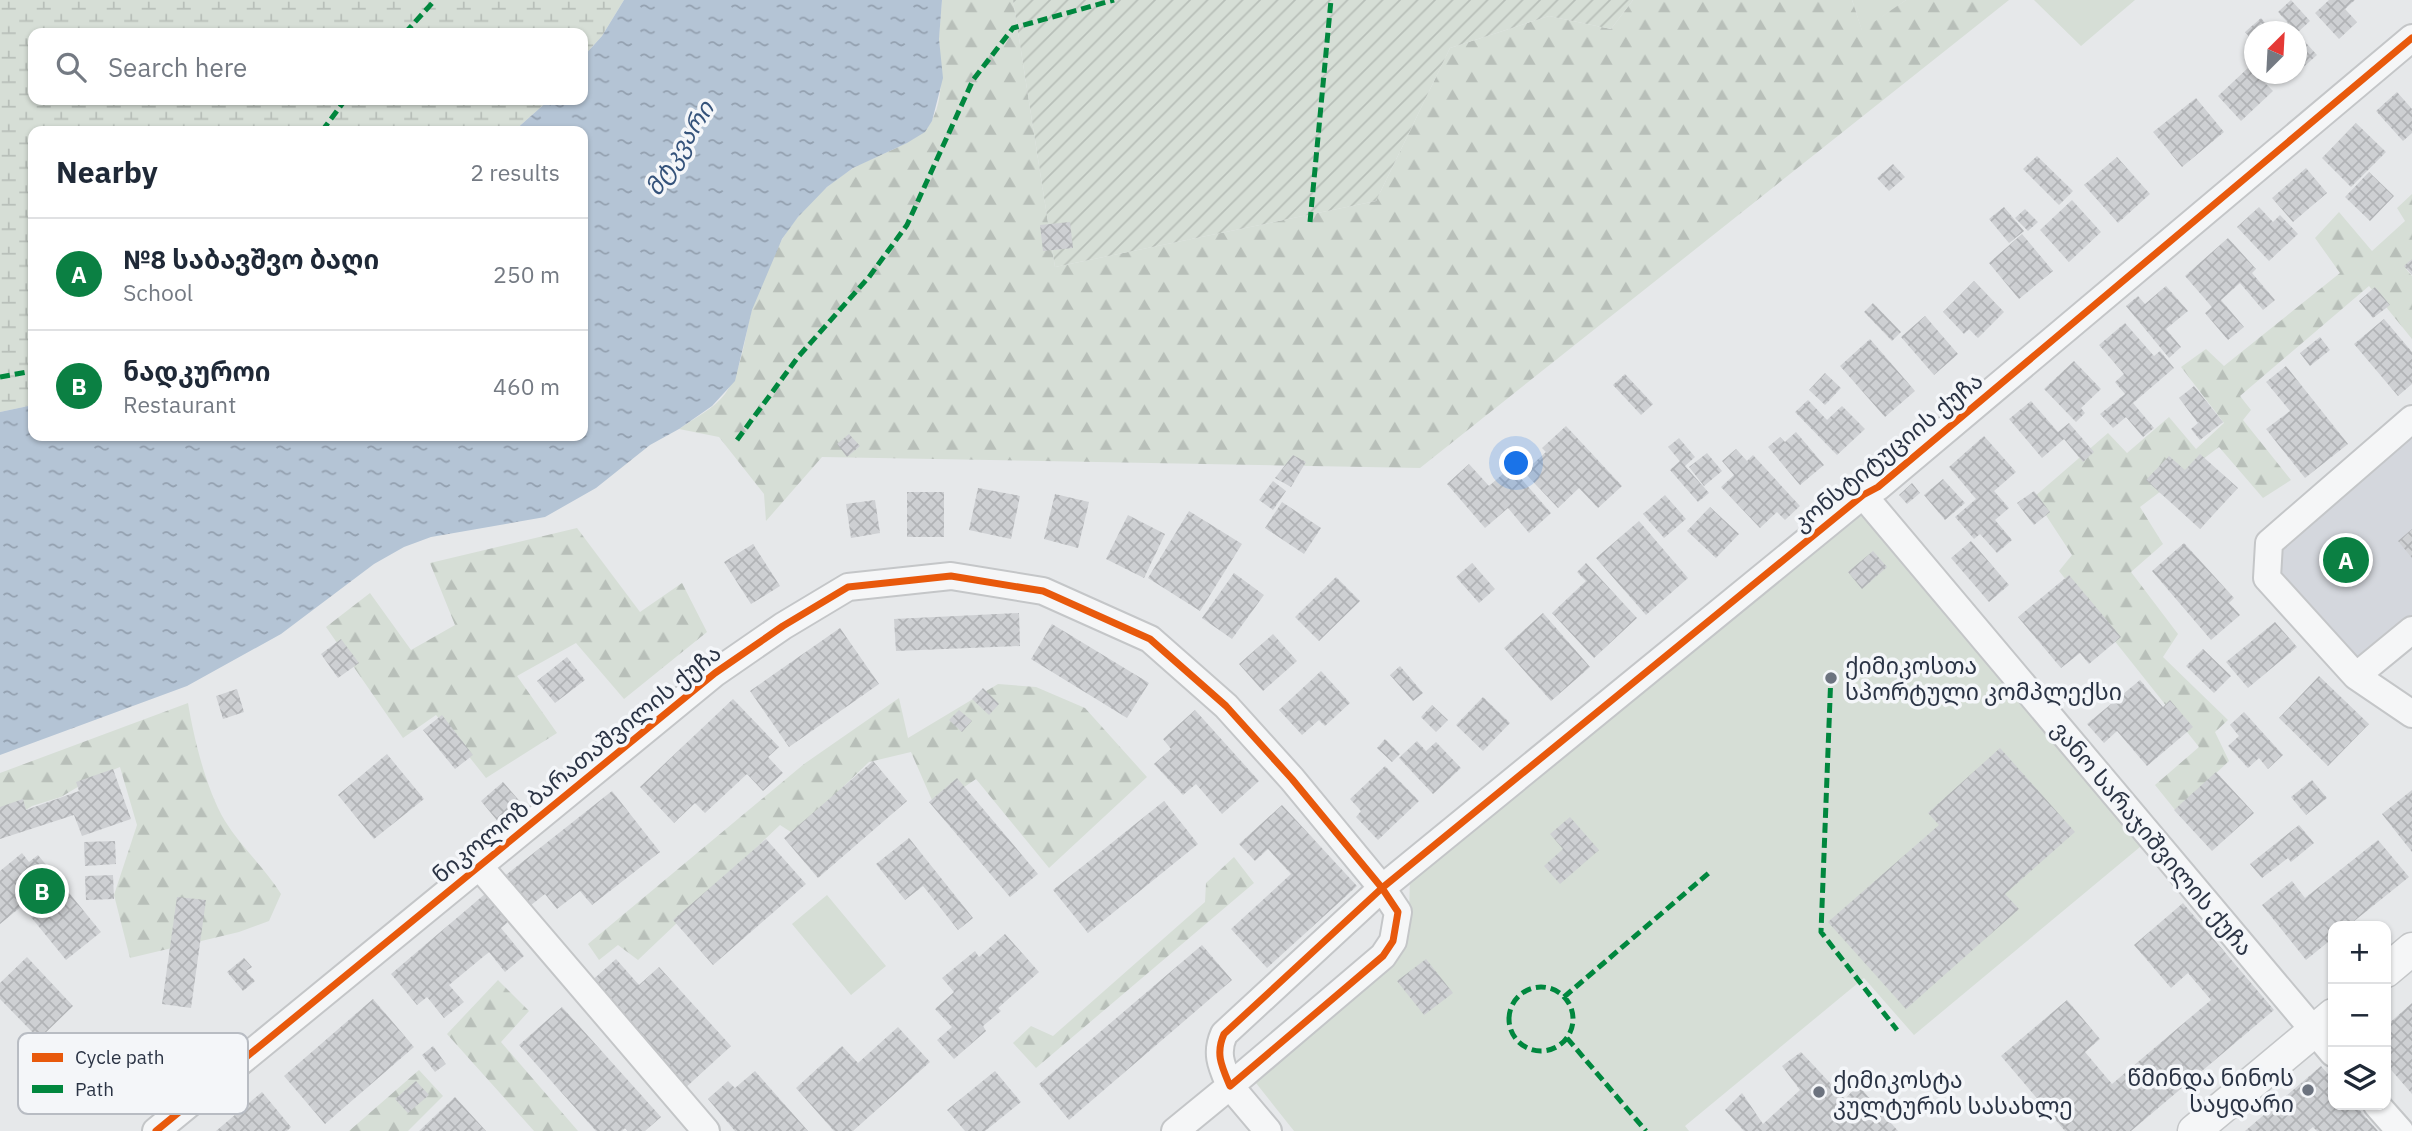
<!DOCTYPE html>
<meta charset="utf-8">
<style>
:root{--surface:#fff;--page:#f6f6f7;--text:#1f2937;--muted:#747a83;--line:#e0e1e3;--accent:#0b8043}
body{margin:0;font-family:"IBM Plex Sans","Noto Sans Georgian",sans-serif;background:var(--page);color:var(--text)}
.controls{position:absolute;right:21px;bottom:21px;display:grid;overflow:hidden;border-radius:14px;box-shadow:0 2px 5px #0004}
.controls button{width:63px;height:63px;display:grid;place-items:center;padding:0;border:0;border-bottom:2px solid var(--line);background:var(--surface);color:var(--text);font:35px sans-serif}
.compass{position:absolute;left:2244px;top:21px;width:63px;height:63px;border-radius:50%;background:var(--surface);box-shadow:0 2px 5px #0004;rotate:24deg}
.you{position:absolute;left:1517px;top:464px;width:24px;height:24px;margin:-18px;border:5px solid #fff;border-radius:50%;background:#1a73e8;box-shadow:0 0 0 10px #1a73e833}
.badge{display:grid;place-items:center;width:46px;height:46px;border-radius:50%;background:var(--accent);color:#fff;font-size:23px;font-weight:700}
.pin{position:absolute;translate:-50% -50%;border:4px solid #fff;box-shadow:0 2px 7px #0006}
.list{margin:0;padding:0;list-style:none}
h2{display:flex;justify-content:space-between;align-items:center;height:91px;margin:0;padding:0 28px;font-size:30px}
h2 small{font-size:23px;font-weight:400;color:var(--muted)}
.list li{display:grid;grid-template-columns:46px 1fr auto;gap:21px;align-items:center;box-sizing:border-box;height:112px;padding:0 28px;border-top:2px solid var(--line)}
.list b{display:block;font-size:26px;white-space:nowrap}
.list p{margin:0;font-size:23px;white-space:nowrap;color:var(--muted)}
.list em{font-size:23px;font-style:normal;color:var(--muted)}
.icon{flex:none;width:38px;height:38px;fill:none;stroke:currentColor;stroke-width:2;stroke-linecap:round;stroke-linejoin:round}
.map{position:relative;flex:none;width:2412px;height:1131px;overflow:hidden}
.search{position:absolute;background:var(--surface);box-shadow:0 2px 5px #0004;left:28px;top:28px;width:560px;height:77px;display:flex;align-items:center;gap:18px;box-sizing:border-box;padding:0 24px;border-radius:14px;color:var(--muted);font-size:26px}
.panel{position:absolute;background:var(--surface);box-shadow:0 2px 5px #0004;left:28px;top:126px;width:560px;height:315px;border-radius:14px}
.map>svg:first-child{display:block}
.built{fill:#d4d7dd}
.green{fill:#d6ded6}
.forest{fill:url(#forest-firs)}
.wetland{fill:url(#wetland-marsh)}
.garden{fill:url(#garden-furrows)}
.water{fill:url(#water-ripples)}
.building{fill:url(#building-cross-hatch)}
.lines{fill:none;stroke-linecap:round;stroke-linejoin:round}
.minor-casing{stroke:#c4c6c8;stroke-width:30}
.tertiary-casing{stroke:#c4c6c8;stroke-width:35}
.minor{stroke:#f5f6f7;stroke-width:26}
.tertiary{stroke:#f5f6f7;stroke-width:32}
.quiet{stroke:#00873e;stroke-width:5;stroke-dasharray:10 5;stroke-linecap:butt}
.cycleway-casing{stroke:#f4f6f9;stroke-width:11}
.cycleway{stroke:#e8590c;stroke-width:7}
.poi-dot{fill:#6c737f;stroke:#f4f6f9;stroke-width:2.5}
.labels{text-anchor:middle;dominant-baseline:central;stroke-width:7;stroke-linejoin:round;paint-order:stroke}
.street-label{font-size:23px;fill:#2b3445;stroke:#f4f6f9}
.poi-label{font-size:23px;fill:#2b3445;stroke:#f4f6f9;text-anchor:start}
.water-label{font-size:24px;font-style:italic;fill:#34527a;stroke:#f4f6f9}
.key{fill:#f4f6f9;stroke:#b8bcc3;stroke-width:2}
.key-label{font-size:19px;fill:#2b3445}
</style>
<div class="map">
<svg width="2412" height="1131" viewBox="0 0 2412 1131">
<defs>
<pattern id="forest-firs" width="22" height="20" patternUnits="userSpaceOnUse" patternTransform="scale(1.75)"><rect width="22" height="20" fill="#d6ded6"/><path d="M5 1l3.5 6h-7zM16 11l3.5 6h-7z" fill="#b8bfb9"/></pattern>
<pattern id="wetland-marsh" width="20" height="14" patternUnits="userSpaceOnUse" patternTransform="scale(1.75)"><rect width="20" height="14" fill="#d6ded6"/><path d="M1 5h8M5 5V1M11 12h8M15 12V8" fill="none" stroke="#b8bfb9"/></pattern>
<pattern id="garden-furrows" width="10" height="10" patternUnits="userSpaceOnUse" patternTransform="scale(1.75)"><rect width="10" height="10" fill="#d6ded6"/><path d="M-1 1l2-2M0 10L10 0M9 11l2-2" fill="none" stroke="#b8bfb9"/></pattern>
<pattern id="water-ripples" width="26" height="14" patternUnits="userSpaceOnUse" patternTransform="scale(1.75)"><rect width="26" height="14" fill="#b4c4d5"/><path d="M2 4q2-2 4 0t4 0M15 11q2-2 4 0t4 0" fill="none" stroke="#93a0af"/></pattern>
<pattern id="building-cross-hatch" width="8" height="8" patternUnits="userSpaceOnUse" patternTransform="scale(1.75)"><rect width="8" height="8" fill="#ced0d3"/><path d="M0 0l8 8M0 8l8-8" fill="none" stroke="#b1b3b6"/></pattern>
</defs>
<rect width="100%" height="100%" fill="#e6e8ea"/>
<path class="built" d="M2412,434V617L2356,662L2280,574L2282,547Z"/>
<path class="green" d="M1852,0H1906L1862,31Z
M2034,0H2135L2081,46Z
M1862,515L2146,842L1914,1035L1864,978L1685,1126L1689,1131H1294L1256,1083L1397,955L1409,913L1410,876Z
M827,895L886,966L851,995L792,924Z"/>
<path class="forest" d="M942,0H1013L1055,267L1376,201L1450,48L1549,16L1611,29L1633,0H1852L1862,30L1906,0H2009L1420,468L822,457L766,521L764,494L719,437L679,429C694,418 714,409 725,394C742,370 744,341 751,313C759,281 776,244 797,218C812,199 831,182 852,169C874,155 921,143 932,120C946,92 939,66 939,37C940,25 941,12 942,0Z
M2412,194V264L2406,269L2412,276V339L2369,286L2240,396L2251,410L2243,420L2291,480L2263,498L2219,447L2140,507L2163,544L2131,572L2178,634L2163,657L2228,720L2215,732L2229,761L2176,811L2155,785L2199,747L2059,571L2072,555L2034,497L2108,433L2127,453L2169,417L2196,449L2224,423L2181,367L2206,349L2224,366L2340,273L2315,238L2339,212L2372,251L2405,221L2397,208Z
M577,528L640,612L682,583L707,632L624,699L576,643L517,676L557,733L486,778L436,715L403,738L326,627L370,593L411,650L455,625L430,563Z
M998,684L1036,687L1085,708L1147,777L1049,868L976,779L935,807L911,752L869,762L794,834L780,825L638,960L618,945L599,960L588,944L804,764L899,698L908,738Z
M188,703C194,739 206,789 225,821C241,847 265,868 281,894L269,921L239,932L130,958L114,895L137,825L120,767L91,779L61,797L32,806L0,827V773Z
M1234,857L1254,883L1036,1068L1013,1043L1031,1026L1053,1036L1205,902L1206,883Z
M498,980L529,1011L501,1042L578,1131H534L447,1034Z
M419,1070L443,1096L408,1131H349Z"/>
<path class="wetland" d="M0,0H624L602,36L583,57V33H33V100H549L514,131H33V405L0,412Z"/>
<path class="garden" d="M1013,0H1633L1611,29L1549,16L1450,48L1376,201L1055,267Z"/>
<path class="water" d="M624,0H942L939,39L943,78L932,121L925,132L907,143L853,168L827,187L798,217L782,239L752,310L735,381L712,406L679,429L650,445L596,488L545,517L431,537L404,547L374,564L281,634L187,686L0,755V412L33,405V436H583V131H514L549,100H583V57L602,36Z"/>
<path class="building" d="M2291,0L2310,21L2297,33L2317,55L2299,71L2296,32H2279L2288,23L2278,12Z
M2329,0H2355L2345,9L2357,22L2339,39L2315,13Z
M2261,18L2273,32H2254V42L2245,32Z
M2249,67L2273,91L2241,121L2218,96Z
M2397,92L2412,109V133L2403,141L2376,111Z
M2196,98L2224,132L2182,167L2153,132Z
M2356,123L2386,152L2351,187L2322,158Z
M2037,156L2073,191L2059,205L2023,169Z
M2117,157L2150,194L2118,223L2084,185Z
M1893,164L1905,177L1889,191L1877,178Z
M2306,168L2327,193L2293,222L2272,198Z
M2369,172L2394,196L2370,221L2345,197Z
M2072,200L2101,232L2069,262L2040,230Z
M2004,207L2024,231L2009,243L1989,219Z
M2259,207L2273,222L2280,215L2298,234L2269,261L2237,227Z
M2025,209L2038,222L2028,231L2015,218Z
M1070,222L1073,248L1043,251L1040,225Z
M2022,234L2053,271L2019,299L1989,263Z
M2228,238L2256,269L2252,273L2275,300L2263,310L2240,283L2221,300L2244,327L2228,340L2205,313L2212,307L2185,276Z
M2412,259V275L2404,266Z
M1974,281L2004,312L1978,338L1969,329L1964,334L1943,312Z
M2166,286L2188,311L2166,329L2181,347L2169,358L2126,306L2138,296L2145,304Z
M2375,287L2390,305L2373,318L2359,301Z
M1873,303L1901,332L1892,341L1864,312Z
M1925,316L1958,354L1934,375L1901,337Z
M2384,319L2412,352V384L2398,396L2354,344Z
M2125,323L2154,356L2160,351L2174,368L2133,403L2154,428L2143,437L2126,417L2113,428L2100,414L2125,394L2115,382L2124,374L2099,345Z
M2320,337L2330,350L2310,366L2300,353Z
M1870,339L1915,391L1885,417L1840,366Z
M2074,361L2101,389L2081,408L2085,413L2076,422L2044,389Z
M2286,366L2348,444L2305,478L2266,429L2290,411L2266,382Z
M1825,373L1841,388L1825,405L1809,390Z
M1625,374L1653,404L1641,415L1613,385Z
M2194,386L2223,422L2200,440L2191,429L2198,423L2179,398Z
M1808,400L1827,420L1842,406L1865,429L1837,455L1795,412Z
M2031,401L2058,432L2069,423L2094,452L2083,462L2064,439L2042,458L2009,419Z
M1566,426L1622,486L1598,508L1579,488L1558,508L1524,472L1546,452L1542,448Z
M1796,432L1824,465L1800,485L1768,447L1780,437L1785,442Z
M849,434L860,446L847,457L837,444Z
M1984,436L2016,472L1994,491L2009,508L1995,520L2012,540L1997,553L1980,534L1974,539L1955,517L1976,499L1949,467Z
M1679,438L1695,457L1685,466L1709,493L1698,502L1670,470L1680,461L1668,447Z
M1736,449L1747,461L1753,455L1800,506L1785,520L1777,512L1760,528L1721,487L1734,475L1722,461Z
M1707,453L1722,471L1704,486L1689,467Z
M2200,454L2238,488L2200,529L2146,480L2169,456L2185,470Z
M1293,455L1306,462L1291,487L1275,478Z
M1469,464L1489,486L1511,467L1551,513L1529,533L1508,508L1485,528L1447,484Z
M1943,479L1965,503L1945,520L1924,495Z
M1273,481L1286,491L1273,510L1259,500Z
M1912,483L1920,493L1907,504L1899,495Z
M978,488L1020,496L1011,539L969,530Z
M2034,491L2050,512L2034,525L2017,503Z
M907,492H944V537H907Z
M1055,494L1089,502L1078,548L1044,539Z
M1665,495L1686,519L1664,538L1643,514Z
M875,500L880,533L851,538L846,504Z
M1282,502L1321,528L1304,554L1265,528Z
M1710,507L1739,534L1716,558L1687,531Z
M1189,511L1242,544L1200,611L1148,578Z
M1128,515L1165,534L1144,578L1106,559Z
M1639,521L1688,578L1646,615L1596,558Z
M2412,529V558L2398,541Z
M1971,541L2009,585L1989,602L1951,558Z
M2184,543L2234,598L2229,603L2240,615L2211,640L2152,571Z
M753,544L780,586L751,604L724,562Z
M1873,551L1887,567L1862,589L1848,572Z
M1472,563L1495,589L1479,603L1456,577Z
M1586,563L1637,618L1594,658L1552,613L1586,581L1577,572Z
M1234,573L1264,595L1232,639L1202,618Z
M2069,575L2121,637L2089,664L2080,653L2061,668L2018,617Z
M1336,577L1360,601L1319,641L1295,617Z
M1019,613L1020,646L896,651L894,619Z
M1543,613L1590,667L1551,701L1504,648Z
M2275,622L2297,647L2248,688L2226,662Z
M1052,624L1149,683L1127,718L1031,659Z
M840,628L879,684L789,747L750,691Z
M1273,634L1297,661L1263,691L1239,664Z
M341,639L359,663L338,678L321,654Z
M2203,649L2231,676L2214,693L2186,666Z
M567,657L585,680L555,703L537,681Z
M1400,666L1423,693L1413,701L1390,675Z
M1321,671L1350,703L1325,726L1319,720L1302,735L1279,710Z
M2319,676L2369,724L2328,766L2279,718Z
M2140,680L2163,707L2170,700L2193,727L2147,766L2117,731L2104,743L2087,724Z
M983,688L999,704L989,715L972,699Z
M237,689L244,712L223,719L216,696Z
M1483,697L1510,723L1483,751L1456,725Z
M733,699L779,747L768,757L783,773L763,791L747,774L705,813L695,803L674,823L640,787Z
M1432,705L1448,720L1436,732L1421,717Z
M959,710L972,721L962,732L949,720Z
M1195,710L1259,781L1222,814L1196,784L1183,795L1154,764L1171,749L1163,739Z
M2244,712L2283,755L2268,769L2259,758L2248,768L2228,746L2239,736L2230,725Z
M442,715L473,755L455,769L423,730Z
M1385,739L1400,754L1392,762L1377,748Z
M1417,741L1426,751L1436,742L1461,768L1433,794L1399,758Z
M2000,748L2075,832L2005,894L2019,909L1906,1009L1828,922L1939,825L1928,813Z
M387,754L424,799L374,839L338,795Z
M873,761L907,801L818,878L784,838Z
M1385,766L1419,801L1378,840L1356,817L1361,811L1350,799Z
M113,769L131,819L82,836L74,815L0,839V807L23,799L26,810L79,791L76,782Z
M2216,772L2254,813L2212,851L2174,810Z
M957,778L1038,874L1010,897L929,802Z
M2312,780L2327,798L2306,815L2291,797Z
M503,782L523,805L500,824L481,801Z
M2412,790V852L2382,814Z
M612,791L660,852L592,905L580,891L557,909L545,894L526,909L502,878Z
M1164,801L1198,844L1088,933L1053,890Z
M1282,805L1357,886L1267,968L1231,929L1291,874L1268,849L1255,861L1239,844Z
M1570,817L1599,850L1560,884L1544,866L1563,849L1550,834Z
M2299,825L2314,843L2291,862L2288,858L2262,878L2250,864Z
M909,838L973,918L958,930L923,886L905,900L876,864Z
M766,839L806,884L713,965L673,920Z
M2378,840L2409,877L2348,926H2333V938L2306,960L2262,905L2292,881L2305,898Z
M115,841L116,864L85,866L84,842Z
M22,853L29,862L38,855L101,932L66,960L22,906L0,924V871Z
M113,875L114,899L86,900L85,876Z
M492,888L515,916L501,928L524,956L505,972L489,952L449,985L464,1002L444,1018L427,997L417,1005L391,974Z
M177,897L206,900L191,1008L162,1004Z
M2183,903L2274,1010L2131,1131H2065L2001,1056L2067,1000L2100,1039L2085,1052L2112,1084L2211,1000L2188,973L2171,988L2134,945Z
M1005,934L1039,972L998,1008L1001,1011L983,1026L986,1031L954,1059L937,1040L952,1027L935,1009L954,992L942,978L975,951L979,957Z
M1202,945L1232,980L1069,1120L1039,1084Z
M27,957L73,1006L39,1039L0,999V983Z
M244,958L252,967L246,971L255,981L243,991L227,972Z
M616,959L639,985L659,967L731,1046L683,1090L587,985Z
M1426,959L1453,993L1424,1015L1397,981Z
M373,999L414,1047L325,1124L284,1076Z
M2412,1003V1094L2386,1064V1026Z
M562,1007L661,1117L645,1131H628L625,1128L622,1131H596L519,1045Z
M898,1027L930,1062L853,1131H834L796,1088L842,1046L858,1063Z
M433,1046L446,1064L435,1072L422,1055Z
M1801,1052L1845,1099L1858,1085L1898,1131H1744L1725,1110L1742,1093L1763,1124L1800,1090L1782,1066Z
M2321,1066L2333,1080V1105H2355L2378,1131H2317L2313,1127L2308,1131H2245Z
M755,1071L808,1131H735L708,1099L728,1081L735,1088Z
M995,1071L1021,1102L985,1131H965L947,1110Z
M416,1081L429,1095L408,1113L395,1099Z
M262,1092L291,1127L287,1131H216Z
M455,1097L486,1131H419Z"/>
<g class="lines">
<g class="minor-casing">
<path id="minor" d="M2412,419L2269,543L2267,578L2356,676L2412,714
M1863,495L2333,1053
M2356,676L2412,630
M479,866L706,1131
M2377,1105L2400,1131
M156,1131L715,673L783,626L848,587L951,576L1043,591L1150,639L1226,706L1292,779L1382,888L1398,912L1393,941L1383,956L1230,1086C1222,1067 1215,1054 1224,1034L1382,888L1863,495L1878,487L2412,38
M1175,1131L1230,1086L1268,1131"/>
</g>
<g class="tertiary-casing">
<path id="tertiary" d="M2386,971L2412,949
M2194,1131L2333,1015"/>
</g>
<use href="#minor" class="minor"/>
<use href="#tertiary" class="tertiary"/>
<path class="quiet" d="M405,33L435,0
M322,131L345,100
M1310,222L1331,0
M0,377L33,371
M737,440L798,357L869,277L907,225L973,80L1013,28L1114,0
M1831,673L1821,932L1897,1030
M1509 1019a32 32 0 1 1 64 0a32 32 0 1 1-64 0Z
M1564,997L1710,872
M1567,1038L1646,1131"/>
<g class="cycleway-casing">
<path id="cycleway" d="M156,1131L715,673L783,626L848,587L951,576L1043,591L1150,639L1226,706L1292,779L1382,888L1398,912L1393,941L1383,956L1230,1086C1222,1067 1215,1054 1224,1034L1382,888L1863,495L1878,487L2412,38"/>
</g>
<use href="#cycleway" class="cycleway"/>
</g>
<g class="poi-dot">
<circle cx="1831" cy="678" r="7"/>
<circle cx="2308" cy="1090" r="7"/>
<circle cx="1819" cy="1092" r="7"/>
</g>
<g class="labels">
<g class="street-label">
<text transform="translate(1887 451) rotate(-39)">კონსტიტუციის ქუჩა</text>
<text transform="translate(576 763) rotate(-39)">ნიკოლოზ ბარათაშვილის ქუჩა</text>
<text transform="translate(2153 838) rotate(50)">ვანო სარაჯიშვილის ქუჩა</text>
</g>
<g class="poi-label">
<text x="1845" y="665">ქიმიკოსთა<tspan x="1845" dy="26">სპორტული კომპლექსი</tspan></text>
<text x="2294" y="1077" text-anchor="end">წმინდა ნინოს<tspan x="2294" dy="26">საყდარი</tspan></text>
<text x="1833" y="1079">ქიმიკოსტა<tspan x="1833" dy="26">კულტურის სასახლე</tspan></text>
</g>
<g class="water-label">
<text transform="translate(679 148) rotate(-58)">მტკვარი</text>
</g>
</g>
<rect x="18" y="1033" width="230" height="81" rx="10" class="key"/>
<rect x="32" y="1053" width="31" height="9" fill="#e8590c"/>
<rect x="32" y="1085" width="31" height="8" fill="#00873e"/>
<g class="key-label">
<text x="75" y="1064">Cycle path</text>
<text x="75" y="1096">Path</text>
</g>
</svg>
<div class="controls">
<button>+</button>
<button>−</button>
<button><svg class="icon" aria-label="layers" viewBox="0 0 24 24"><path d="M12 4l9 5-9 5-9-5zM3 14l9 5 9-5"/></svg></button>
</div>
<svg class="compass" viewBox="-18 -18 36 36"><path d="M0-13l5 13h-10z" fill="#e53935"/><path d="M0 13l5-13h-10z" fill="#747a83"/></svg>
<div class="you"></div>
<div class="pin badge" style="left:2346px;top:560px">A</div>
<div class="pin badge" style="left:42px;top:891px">B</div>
<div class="search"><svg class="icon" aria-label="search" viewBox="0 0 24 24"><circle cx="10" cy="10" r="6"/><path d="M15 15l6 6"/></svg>Search here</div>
<section class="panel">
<h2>Nearby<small>2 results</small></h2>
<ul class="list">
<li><span class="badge">A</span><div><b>№8 საბავშვო ბაღი</b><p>School</p></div><em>250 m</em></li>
<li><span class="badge">B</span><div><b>ნადკუროი</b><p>Restaurant</p></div><em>460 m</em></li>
</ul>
</section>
</div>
